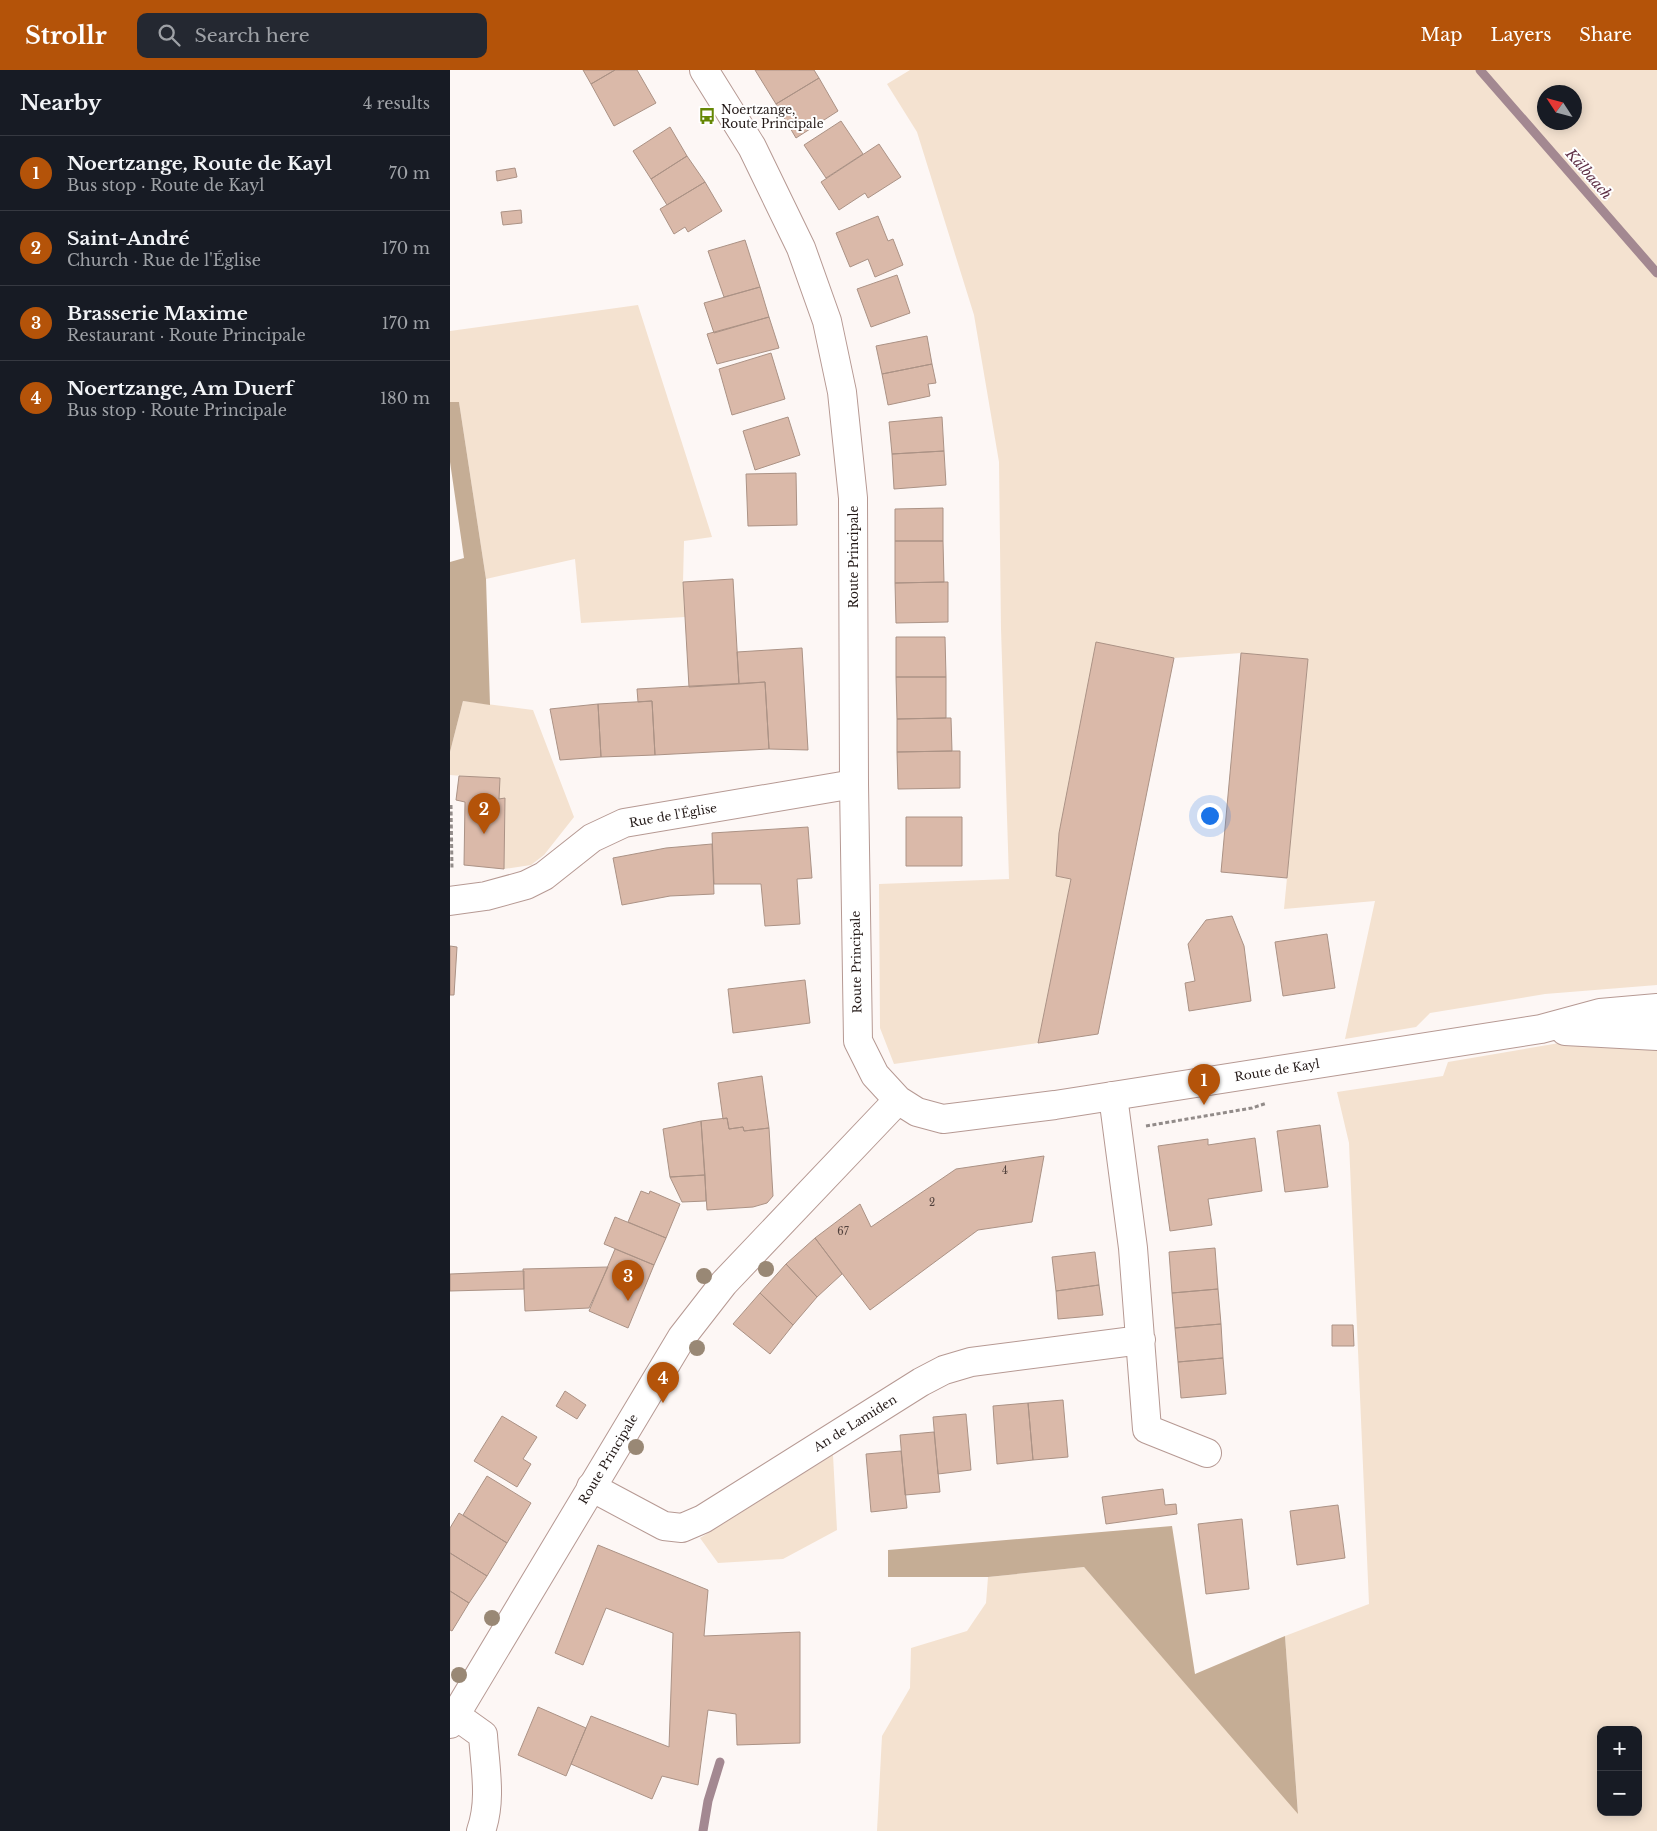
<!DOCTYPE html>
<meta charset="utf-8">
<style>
:root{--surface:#171b24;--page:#242831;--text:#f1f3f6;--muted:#9ea1a6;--line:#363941;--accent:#b45309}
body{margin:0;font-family:"Libre Baskerville",serif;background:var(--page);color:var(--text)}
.controls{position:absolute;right:15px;bottom:15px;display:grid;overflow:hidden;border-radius:10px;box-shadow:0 2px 12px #0003}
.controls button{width:45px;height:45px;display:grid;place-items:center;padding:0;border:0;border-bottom:1px solid var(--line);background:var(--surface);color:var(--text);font:25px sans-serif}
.compass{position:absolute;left:1087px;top:15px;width:45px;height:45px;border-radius:50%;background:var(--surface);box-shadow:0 2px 12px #0003;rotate:306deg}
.you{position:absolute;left:759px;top:745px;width:18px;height:18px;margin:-12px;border:4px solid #fff;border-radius:50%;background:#1a73e8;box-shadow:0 0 0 8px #1a73e833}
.badge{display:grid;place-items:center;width:32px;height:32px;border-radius:50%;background:var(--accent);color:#fff;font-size:16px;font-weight:700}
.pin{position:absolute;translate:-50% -41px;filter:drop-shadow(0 1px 2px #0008)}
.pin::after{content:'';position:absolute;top:26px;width:18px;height:15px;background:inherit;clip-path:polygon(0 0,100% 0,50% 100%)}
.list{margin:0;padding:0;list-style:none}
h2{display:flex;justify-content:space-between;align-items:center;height:65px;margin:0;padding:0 20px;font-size:21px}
h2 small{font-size:16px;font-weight:400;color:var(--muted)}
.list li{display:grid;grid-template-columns:32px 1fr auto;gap:15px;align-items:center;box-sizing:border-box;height:75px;padding:0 20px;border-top:1px solid var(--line)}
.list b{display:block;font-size:19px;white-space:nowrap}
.list p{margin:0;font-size:16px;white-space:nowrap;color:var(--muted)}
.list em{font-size:16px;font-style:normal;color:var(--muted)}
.icon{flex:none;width:28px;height:28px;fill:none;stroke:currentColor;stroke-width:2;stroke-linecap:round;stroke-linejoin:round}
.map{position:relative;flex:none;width:1207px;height:1761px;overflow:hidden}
header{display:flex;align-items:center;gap:30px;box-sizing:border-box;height:70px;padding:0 25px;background:var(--accent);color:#fff}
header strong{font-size:24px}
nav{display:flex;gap:28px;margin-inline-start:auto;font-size:18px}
.search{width:350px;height:45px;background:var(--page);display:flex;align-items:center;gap:12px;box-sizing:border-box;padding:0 18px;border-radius:10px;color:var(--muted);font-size:19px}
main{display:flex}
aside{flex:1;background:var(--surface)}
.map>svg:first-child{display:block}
.green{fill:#f4e2d0;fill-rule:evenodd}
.forest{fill:#c5ad95}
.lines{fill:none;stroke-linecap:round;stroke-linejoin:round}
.stream{stroke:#a38891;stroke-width:9}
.building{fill:#dab9a9;stroke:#ab9285}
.street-casing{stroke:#b69993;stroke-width:30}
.secondary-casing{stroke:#b69993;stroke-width:30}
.path{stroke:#928b89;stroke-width:3;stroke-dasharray:4 2.5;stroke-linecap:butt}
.street{stroke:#fff;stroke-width:28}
.secondary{stroke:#fff;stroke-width:28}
.tree{fill:#998875}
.labels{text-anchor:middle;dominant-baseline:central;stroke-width:4;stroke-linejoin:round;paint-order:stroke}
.number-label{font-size:10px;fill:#51413c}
.poi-label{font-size:12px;fill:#231917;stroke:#fff;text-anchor:start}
.street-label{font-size:12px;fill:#231917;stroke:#fff}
.water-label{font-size:14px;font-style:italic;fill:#5e2f45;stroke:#fff}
</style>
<header>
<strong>Strollr</strong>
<div class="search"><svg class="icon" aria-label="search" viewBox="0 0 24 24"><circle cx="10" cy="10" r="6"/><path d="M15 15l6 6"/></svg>Search here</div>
<nav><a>Map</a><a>Layers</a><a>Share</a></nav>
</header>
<main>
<aside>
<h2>Nearby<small>4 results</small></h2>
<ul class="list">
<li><span class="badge">1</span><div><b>Noertzange, Route de Kayl</b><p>Bus stop · Route de Kayl</p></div><em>70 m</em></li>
<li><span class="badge">2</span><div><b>Saint-André</b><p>Church · Rue de l'Église</p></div><em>170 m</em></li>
<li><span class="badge">3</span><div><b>Brasserie Maxime</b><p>Restaurant · Route Principale</p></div><em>170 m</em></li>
<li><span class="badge">4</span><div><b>Noertzange, Am Duerf</b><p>Bus stop · Route Principale</p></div><em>180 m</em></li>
</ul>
</aside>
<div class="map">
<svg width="1207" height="1761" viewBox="0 0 1207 1761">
<rect width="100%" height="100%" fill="#fdf7f5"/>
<path class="green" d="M460,0H1207V915L1095,924L980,943L966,957L895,969L925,831L834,839L858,589L791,583L724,588L646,573L609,763L606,806L621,809L588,973L444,994L430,958L429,814L559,809L551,559L549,392L524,245L467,62L437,14ZM1094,22H1124V52H1094Z
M188,235L262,467L234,471L233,512L235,547L131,553L125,489L36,509L9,332H0V261Z
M13,631L83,640L124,747L94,785L81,795L54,799L55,729H49L50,709L0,705V682Z
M1127,970L1207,976V1761H427L432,1666L460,1618L461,1578L517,1561L536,1533L538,1507L634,1497L848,1743L835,1566L919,1534L899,1073L887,1022L993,1006L998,992ZM1151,1660H1188V1742H1151Z
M383,1385L387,1460L333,1489L268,1493L250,1468Z"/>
<path class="forest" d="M0,332H9L36,509L40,635L13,631L0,682V492L14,488L0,392Z
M722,1456L745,1604L835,1566L848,1744L634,1497L538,1507H438V1480Z"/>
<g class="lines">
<path class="stream" d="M1030,0L1207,203
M253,1761L258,1731L270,1692"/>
</g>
<path class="building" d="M133,0H165L141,14Z
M165,0H187L206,33L164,56L141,14Z
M305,0H364L369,8L326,34Z
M369,8L388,41L346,68L326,34Z
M391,51L413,84L376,108L354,75Z
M220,57L237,86L201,109L183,81Z
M429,74L451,107L418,128L415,123L389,140L371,112Z
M237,86L255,112L217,135L201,109Z
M65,98L67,107L47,111L46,101Z
M255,112L272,141L238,162L235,157L224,164L210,139Z
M71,140L72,153L53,155L51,142Z
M428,146L438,171L443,169L453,195L425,207L418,189L400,197L386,163Z
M295,170L310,217L274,227L258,181Z
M447,205L460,243L421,257L407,219Z
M310,217L319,247L264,263L254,233Z
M319,247L329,278L267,294L257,264Z
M477,266L482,294L432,304L426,276Z
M321,283L335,329L282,345L269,299Z
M482,294L486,313L478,314L480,326L438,335L432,304Z
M338,347L350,385L305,400L293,361Z
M492,347L494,381L442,384L439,352Z
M494,381L496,415L444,419L442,384Z
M346,403L347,455L298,456L296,404Z
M493,438V471H445V439Z
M445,471H493L494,512L445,513Z
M283,509L289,614L239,617L233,512Z
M494,512H498V552L446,553L445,513Z
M446,567H495L496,607H446Z
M646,572L724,588L648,964L588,973L621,809L606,806L609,763Z
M352,578L358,680L319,679L315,612L289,614L287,582Z
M791,583L858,589L837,808L771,802Z
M446,607H496V648L447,649Z
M315,612L319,679L205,685L202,631L188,632L187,619Z
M202,631L205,685L151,687L148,634Z
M148,634L151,687L110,690L100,639Z
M496,648H501L502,681L447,682V649Z
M502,681H510V718L448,719L447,682Z
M9,706L50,708L49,729L55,728L54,799L14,795L15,732L6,730Z
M456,747H512V796H456Z
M358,757L362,808L347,809L350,854L315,856L311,814H264L262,763Z
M262,774L264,824L220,826L172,835L163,788L216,778Z
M782,846L794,876L801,931L739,941L735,913L745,911L738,874L756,850Z
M877,864L885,918L833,926L825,872Z
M0,876L7,877L4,925H0Z
M355,910L360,953L283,963L278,919Z
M312,1006L319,1058L294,1061L293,1057L279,1059L277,1048L273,1049L268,1013Z
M277,1048L279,1059L293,1057L294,1061L319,1058L323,1126L317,1133L303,1137L257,1140L251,1051Z
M251,1051L255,1105L220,1107L213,1059Z
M870,1055L878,1117L835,1122L827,1061Z
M805,1068L812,1121L758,1129L762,1155L720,1161L708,1076L758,1069V1075Z
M594,1086L582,1152L528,1160L420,1240L365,1168L410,1134L421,1157L506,1099Z
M255,1105L256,1131L232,1132L220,1107Z
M191,1121L199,1124L200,1121L230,1134L216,1168L178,1152Z
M165,1147L216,1168L204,1195L154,1174Z
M365,1168L392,1204L367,1227L336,1194Z
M765,1178L768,1219L722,1223L719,1182Z
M165,1179L204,1195L178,1258L139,1241Z
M645,1182L649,1215L606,1221L602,1187Z
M336,1194L367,1227L343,1255L310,1223Z
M158,1197L139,1238L75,1241L73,1199Z
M74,1201V1219L0,1221V1204Z
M649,1215L653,1245L608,1249L606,1221Z
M768,1219L771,1254L725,1258L722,1223Z
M310,1223L343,1255L320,1284L283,1254Z
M771,1254L773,1288L728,1292L725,1258Z
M882,1255H903L904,1276H882Z
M773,1288L776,1324L731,1328L728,1292Z
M115,1321L136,1335L127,1349L106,1336Z
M613,1330L618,1387L583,1390L578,1333Z
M578,1333L583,1390L547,1394L543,1336Z
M516,1344L521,1400L488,1404L483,1347Z
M52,1346L87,1367L73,1389L81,1394L67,1417L24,1391Z
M484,1362L490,1422L455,1425L450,1365Z
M451,1381L457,1438L421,1442L416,1384Z
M37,1406L81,1433L57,1473L13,1445Z
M713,1419L715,1435L726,1434L727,1444L656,1454L652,1427Z
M888,1435L895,1488L847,1495L840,1441Z
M9,1443L57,1473L37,1506L0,1483V1458Z
M792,1449L799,1519L756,1524L748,1454Z
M148,1475L258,1520L254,1566L350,1562V1673L287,1675L286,1644L258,1640L248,1715L212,1706L202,1729L121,1694L141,1646L219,1677L223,1563L156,1538L133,1595L105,1583Z
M0,1483L37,1506L19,1533L0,1521Z
M0,1521L19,1533L2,1561L0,1560Z
M88,1637L136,1658L116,1706L68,1685Z"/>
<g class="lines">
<g class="street-casing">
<path id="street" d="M0,831L36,826L76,815L94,806L142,768L174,753L404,714
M663,1026L683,1178L697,1359L757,1383
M141,1417L214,1456L232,1458L253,1449L471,1312L494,1300L521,1292L691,1270
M5,1645L33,1665C35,1697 42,1730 31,1761"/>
</g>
<g class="secondary-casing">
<path id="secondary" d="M254,0L302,77L351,178L377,251L392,322L403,428L404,714L408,971L425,1005L448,1030L467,1042L493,1049L605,1035L1091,959L1150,943L1207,938
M1115,961L1207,966
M0,1654L232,1267L274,1213L448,1030"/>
</g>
<path class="path" d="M1,735L2,800
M696,1056L802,1038L817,1033"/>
<use href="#street" class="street"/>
<use href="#secondary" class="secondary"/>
</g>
<g class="tree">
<circle cx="316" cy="1199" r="8"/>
<circle cx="254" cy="1206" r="8"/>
<circle cx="247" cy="1278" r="8"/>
<circle cx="186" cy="1377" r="8"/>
<circle cx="42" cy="1548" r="8"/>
<circle cx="9" cy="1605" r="8"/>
</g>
<defs>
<g id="bus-bare" transform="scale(1.35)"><path d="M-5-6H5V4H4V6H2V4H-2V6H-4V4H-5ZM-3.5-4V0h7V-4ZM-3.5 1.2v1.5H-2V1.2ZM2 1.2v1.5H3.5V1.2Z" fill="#658704" stroke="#fff" stroke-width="2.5" paint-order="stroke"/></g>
</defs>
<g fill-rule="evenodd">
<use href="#bus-bare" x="257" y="46"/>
</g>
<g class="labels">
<g class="number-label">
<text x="555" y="1100">4</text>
<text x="482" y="1132">2</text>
<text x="393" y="1161">67</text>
</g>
<g class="poi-label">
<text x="271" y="39">Noertzange,<tspan x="271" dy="14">Route Principale</tspan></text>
</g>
<g class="street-label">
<text transform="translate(403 487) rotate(-90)">Route Principale</text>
<text transform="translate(223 745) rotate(-10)">Rue de l'Église</text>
<text transform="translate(406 892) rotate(-91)">Route Principale</text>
<text transform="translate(827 1000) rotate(-9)">Route de Kayl</text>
<text transform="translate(405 1353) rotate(-32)">An de Lamiden</text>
<text transform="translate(158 1389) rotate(-59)">Route Principale</text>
</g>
<g class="water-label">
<text transform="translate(1139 104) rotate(49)">Kälbaach</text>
</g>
</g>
</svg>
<div class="controls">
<button>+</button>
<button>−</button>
</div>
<svg class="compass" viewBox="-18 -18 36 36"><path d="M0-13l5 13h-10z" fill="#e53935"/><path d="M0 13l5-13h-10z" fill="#9ea1a6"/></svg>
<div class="you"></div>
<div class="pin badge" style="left:754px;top:1035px">1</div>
<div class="pin badge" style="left:34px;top:764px">2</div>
<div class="pin badge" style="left:178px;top:1231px">3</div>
<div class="pin badge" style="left:213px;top:1333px">4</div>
</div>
</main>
